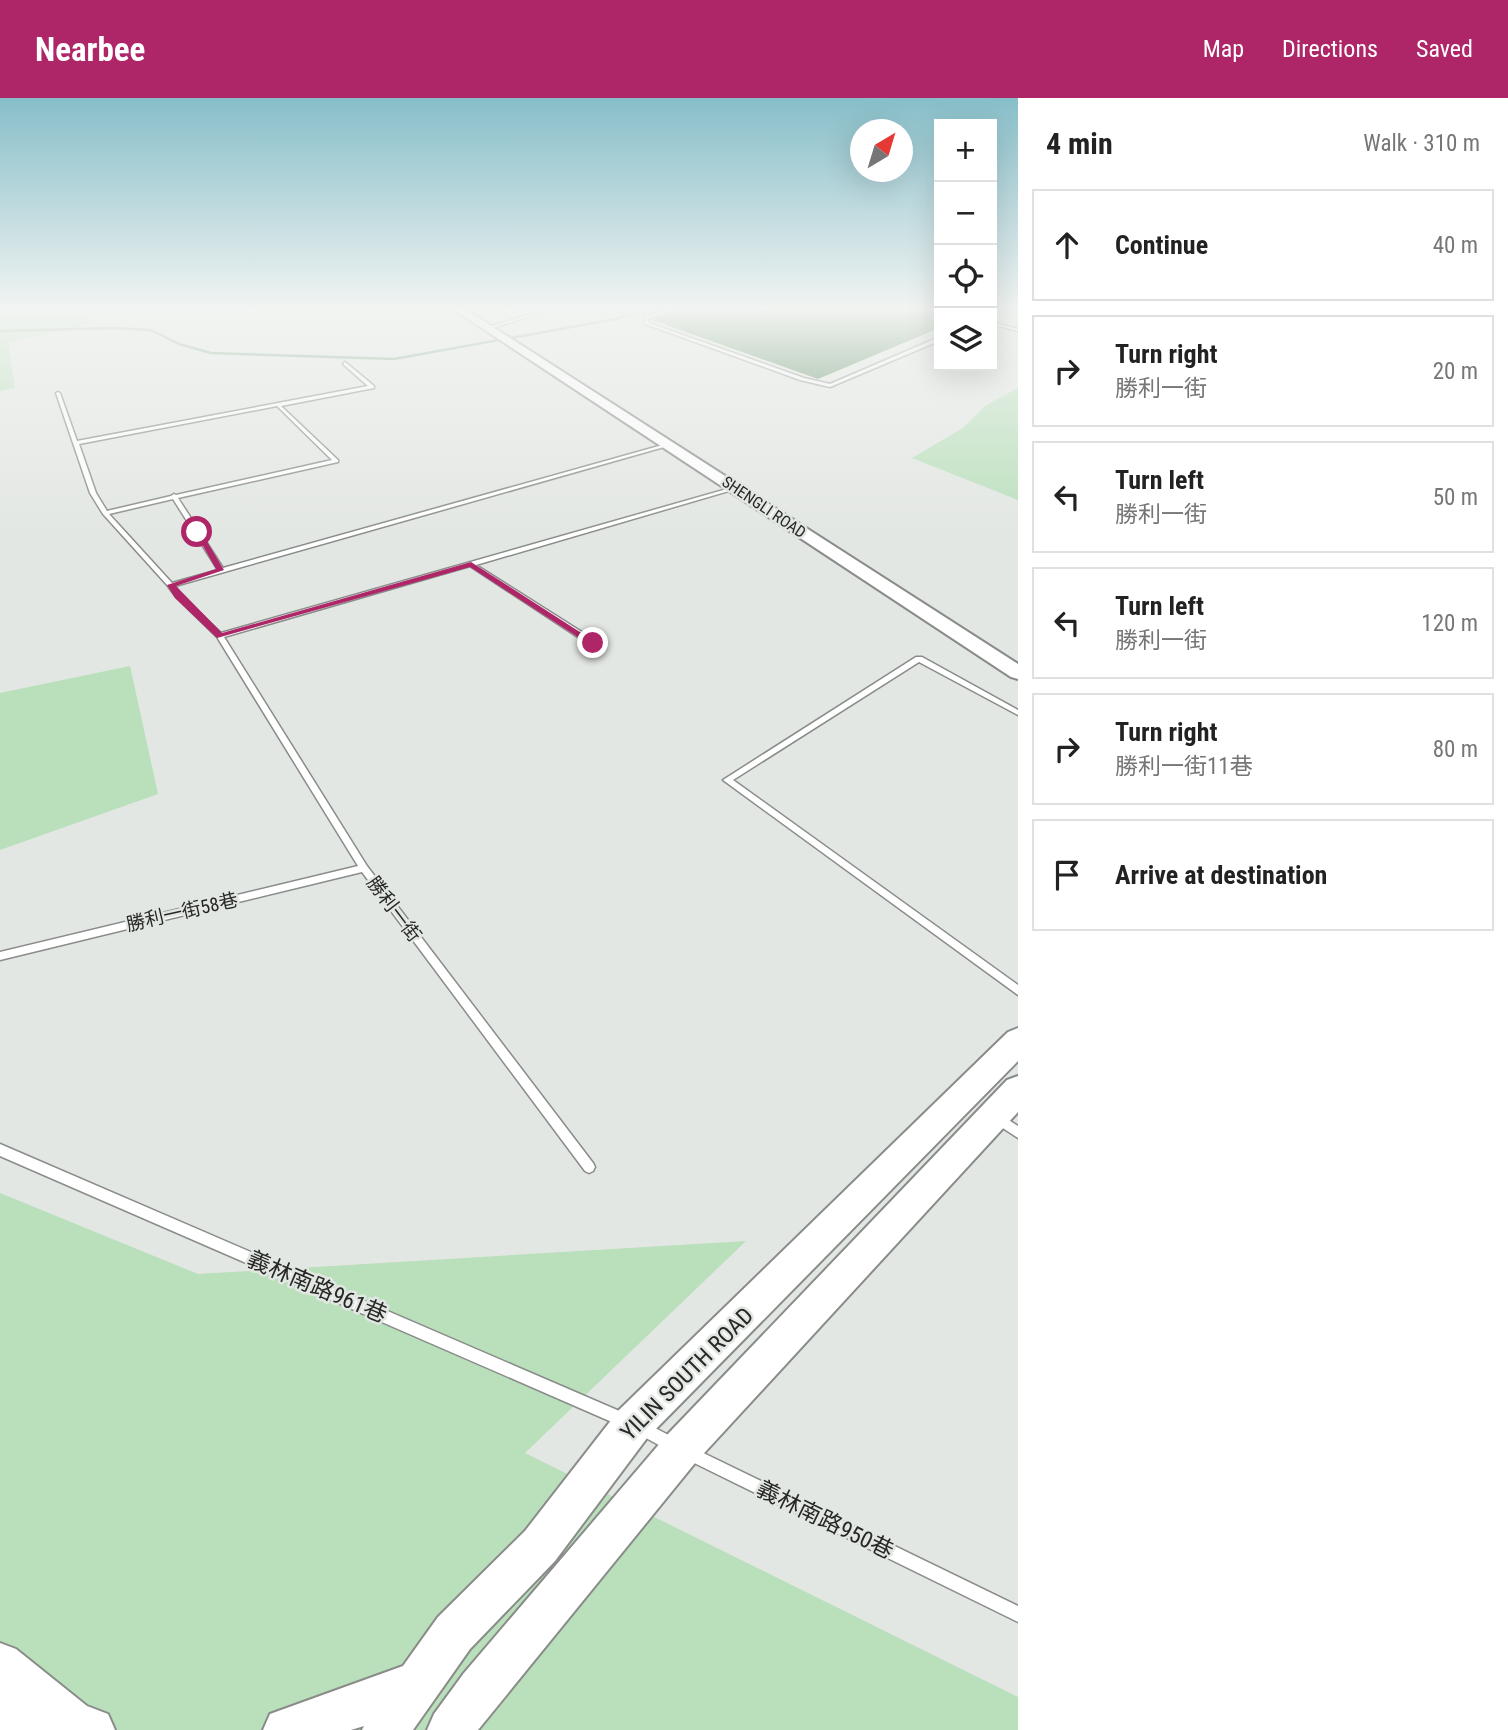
<!DOCTYPE html>
<meta charset="utf-8">
<style>
:root{--surface:#fff;--page:#f2f2f2;--text:#222;--muted:#767676;--line:#e0e0e0;--accent:#ae2668}
body{margin:0;font-family:"Roboto Condensed","Noto Sans TC",sans-serif;background:var(--page);color:var(--text)}
.controls{position:absolute;right:21px;top:21px;display:grid;overflow:hidden;border-radius:0px;box-shadow:0 7px 28px #0002}
.controls button{width:63px;height:63px;display:grid;place-items:center;padding:0;border:0;border-bottom:2px solid var(--line);background:var(--surface);color:var(--text);font:35px sans-serif}
.compass{position:absolute;left:850px;top:21px;width:63px;height:63px;border-radius:50%;background:var(--surface);box-shadow:0 7px 28px #0002;rotate:38deg}
.stop{position:absolute;width:21px;height:21px;margin:-16px;border:5px solid #ae2668;border-radius:50%;background:#fff}
.stop.end{background:#ae2668;border-color:#fff;box-shadow:0 2px 7px #0008}
.list{margin:0;padding:0;list-style:none}
h2{display:flex;justify-content:space-between;align-items:center;height:91px;margin:0;padding:0 28px;font-size:30px}
h2 small{font-size:23px;font-weight:400;color:var(--muted)}
.list li{display:grid;grid-template-columns:46px 1fr auto;gap:21px;align-items:center;box-sizing:border-box;height:112px;margin:0 14px 14px;padding:0 14px;border:2px solid var(--line);border-radius:0px}
.list b{display:block;font-size:26px;white-space:nowrap}
.list p{margin:0;font-size:23px;white-space:nowrap;color:var(--muted)}
.list em{font-size:23px;font-style:normal;color:var(--muted)}
.icon{flex:none;width:38px;height:38px;fill:none;stroke:currentColor;stroke-width:2;stroke-linecap:round;stroke-linejoin:round}
.map{position:relative;flex:none;width:1018px;height:1632px;overflow:hidden}
header{display:flex;align-items:center;gap:42px;box-sizing:border-box;height:98px;padding:0 35px;background:var(--accent);color:#fff}
header strong{font-size:33px}
nav{display:flex;gap:38px;margin-inline-start:auto;font-size:24px}
main{display:flex}
aside{flex:1;background:var(--surface)}
.map>svg:first-child{display:block}
.green{fill:#b9dfbb}
.lines{fill:none;stroke-linecap:round;stroke-linejoin:round}
.stream{stroke:#759c78;stroke-width:2.5}
.building{fill:#4e8253}
.lane-casing{stroke:#898c89;stroke-width:3}
.secondary-casing{stroke:#898c89;stroke-width:4}
.lane{fill:#fff;fill-rule:evenodd}
.secondary{fill:#fff;fill-rule:evenodd}
.route{fill:#ae2668}
.labels{text-anchor:middle;dominant-baseline:central;stroke-width:5;stroke-linejoin:round;paint-order:stroke}
.far-street-label{font-size:16px;fill:#262826;stroke:#e3e7e3}
.street-label{font-size:19px;fill:#262826;stroke:#e3e7e3}
.near-street-label{font-size:23px;fill:#262826;stroke:#e3e7e3}
</style>
<header>
<strong>Nearbee</strong>
<nav><a>Map</a><a>Directions</a><a>Saved</a></nav>
</header>
<main>
<div class="map">
<svg width="1018" height="1632" viewBox="0 0 1018 1632">
<rect width="100%" height="100%" fill="#e3e7e3"/>
<path class="green" d="M0,211H78L93,226L8,244L15,290L0,293Z
M1018,290V402L912,360L963,330L985,308Z
M130,568L158,696L0,752V595Z
M0,1095L198,1176L746,1143L525,1355L1018,1599V1632H0Z"/>
<g class="lines">
<path class="stream" d="M0,233L113,230L151,232L179,246L211,255L394,261L616,221L647,211"/>
</g>
<path class="building" d="M678,211H927L939,215V230L818,281L652,222Z"/>
<g class="lines">
<g class="lane-casing">
<path id="lane" d="M125,211H129L130,212L128,213Z
M547,211H552L490,231L486,230Z
M670,211H675L647,221L649,225L804,280L830,286L937,240H939V243L830,289L800,282L645,226L644,219Z
M936,211H939V212H937Z
M992,224L1018,231V233L992,226Z
M345,264L374,288V290L281,308L338,362V364L178,400L223,470L666,346L671,347L175,488L181,497L221,535L734,389L739,390L476,467L596,543V547H590L470,468L224,539L367,768L593,1065L595,1069L593,1073L589,1075L585,1073L362,774L0,862V854L358,768L217,539L176,499L168,488L103,416L90,395L56,295L58,294L60,295L77,343L368,288L343,266ZM277,308L332,362L176,397L174,396L171,398L107,413L96,395L79,346ZM173,401L218,472L172,485L109,416Z
M916,559H922L1018,612V617L919,564L733,682L1018,887V897L723,682Z
M996,1014L1018,1028V1040L992,1023L990,1019L992,1015Z
M0,1046L631,1318L633,1323L631,1328L626,1330L621,1328L0,1058Z
M640,1322L678,1342L680,1347L678,1352L673,1354L668,1352L635,1334L633,1329L635,1324Z
M689,1348L1018,1508V1524L684,1360L682,1355L684,1350Z"/>
</g>
<g class="secondary-casing">
<path id="secondary" d="M453,211H465L1018,566V581L1011,579Z
M1018,930V963L647,1340L555,1463L470,1551L413,1632H362L364,1628L351,1632H263L270,1616L403,1568L438,1519L525,1433L619,1312L1008,934Z
M1018,978V1014L695,1365L478,1632H427L434,1616L464,1575L667,1337L1007,982Z
M0,1545L16,1551L87,1608L108,1616L115,1632H0Z"/>
</g>
<use href="#lane" class="lane"/>
<use href="#secondary" class="secondary"/>
</g>
<linearGradient id="sky" x2="0" y2="1"><stop stop-color="#87bec9"/><stop offset="0.48" stop-color="#f2f4f2"/><stop offset="1" stop-color="#f2f4f2" stop-opacity="0"/></linearGradient>
<rect width="1018" height="439" fill="url(#sky)"/>
<path class="route" d="M194,432H200L224,472L176,488L222,535L471,464L597,545L590,547L470,469L217,540L175,500L167,487L216,471Z"/>
<g class="labels">
<g class="far-street-label">
<text transform="translate(764 409) rotate(34)">SHENGLI ROAD</text>
</g>
<g class="street-label">
<text transform="translate(394 811) rotate(53)">勝利一街</text>
<text transform="translate(182 814) rotate(-13)">勝利一街58巷</text>
</g>
<g class="near-street-label">
<text transform="translate(317 1189) rotate(23)">義林南路961巷</text>
<text transform="translate(687 1276) rotate(-45)">YILIN SOUTH ROAD</text>
<text transform="translate(825 1422) rotate(26)">義林南路950巷</text>
</g>
</g>
</svg>
<div class="controls">
<button>+</button>
<button>−</button>
<button><svg class="icon" aria-label="locate" viewBox="0 0 24 24"><circle cx="12" cy="12" r="6"/><path d="M12 2v4M12 18v4M2 12h4M18 12h4"/></svg></button>
<button><svg class="icon" aria-label="layers" viewBox="0 0 24 24"><path d="M12 4l9 5-9 5-9-5zM3 14l9 5 9-5"/></svg></button>
</div>
<svg class="compass" viewBox="-18 -18 36 36"><path d="M0-13l5 13h-10z" fill="#e53935"/><path d="M0 13l5-13h-10z" fill="#767676"/></svg>
<div class="stop" style="left:197px;top:434px"></div>
<div class="stop end" style="left:593px;top:545px"></div>
</div>
<aside>
<h2>4 min<small>Walk · 310 m</small></h2>
<ul class="list">
<li><svg class="icon" aria-label="ahead" viewBox="0 0 24 24"><path d="M12 20V5M6 11l6-6 6 6"/></svg><div><b>Continue</b></div><em>40 m</em></li>
<li><svg class="icon" aria-label="right" viewBox="0 0 24 24"><path d="M7 20v-9h11M14 6l5 5-5 5"/></svg><div><b>Turn right</b><p>勝利一街</p></div><em>20 m</em></li>
<li><svg class="icon" aria-label="left" viewBox="0 0 24 24"><path d="M17 20v-9H6M10 6l-5 5 5 5"/></svg><div><b>Turn left</b><p>勝利一街</p></div><em>50 m</em></li>
<li><svg class="icon" aria-label="left" viewBox="0 0 24 24"><path d="M17 20v-9H6M10 6l-5 5 5 5"/></svg><div><b>Turn left</b><p>勝利一街</p></div><em>120 m</em></li>
<li><svg class="icon" aria-label="right" viewBox="0 0 24 24"><path d="M7 20v-9h11M14 6l5 5-5 5"/></svg><div><b>Turn right</b><p>勝利一街11巷</p></div><em>80 m</em></li>
<li><svg class="icon" aria-label="arrive" viewBox="0 0 24 24"><path d="M6 21V4h12l-3 4 3 4H6"/></svg><div><b>Arrive at destination</b></div></li>
</ul>
</aside>
</main>
